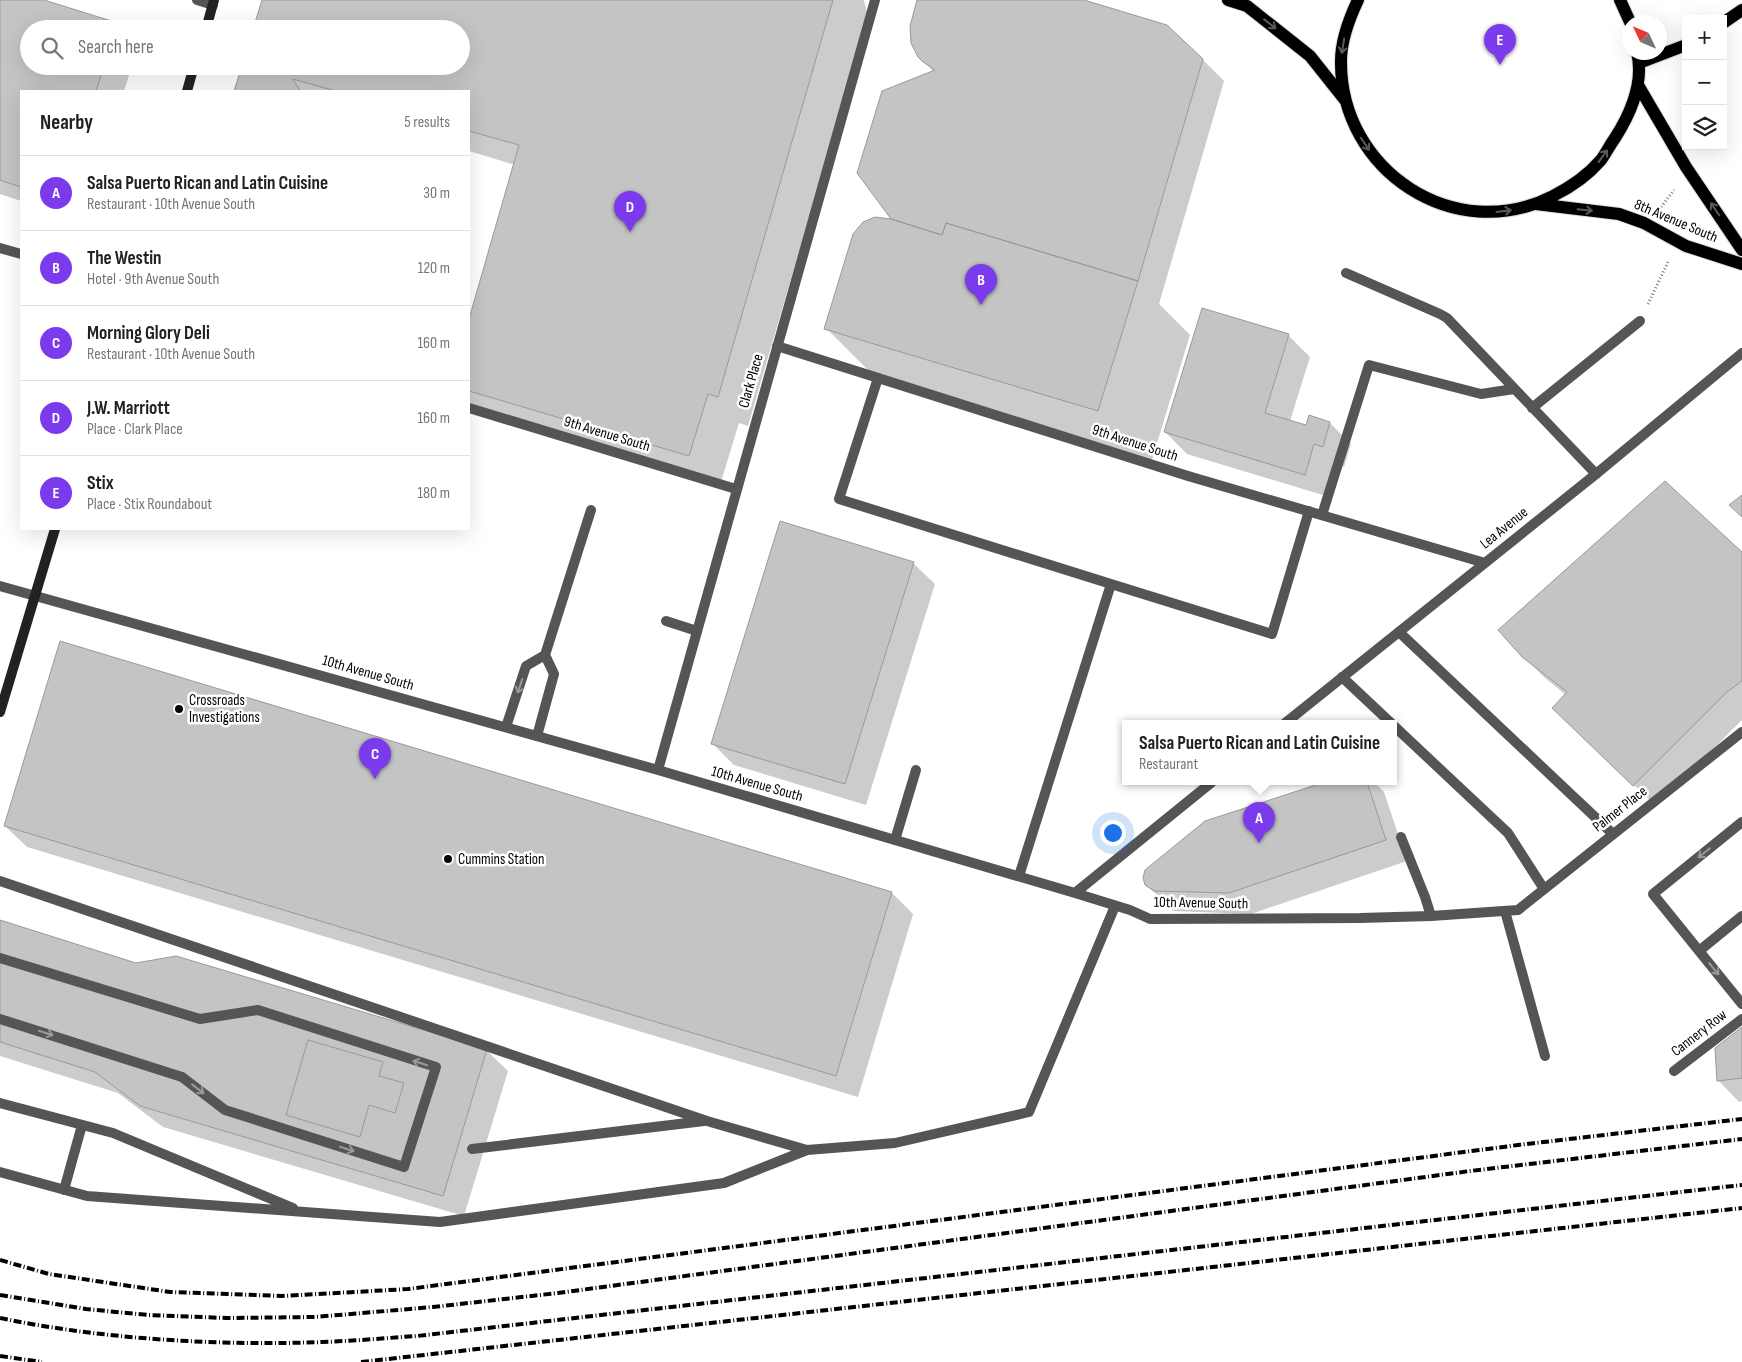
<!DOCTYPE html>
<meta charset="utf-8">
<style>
:root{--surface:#fff;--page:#f6f6f6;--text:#222;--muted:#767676;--line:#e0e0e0;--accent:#7c3aed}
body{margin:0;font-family:"Sofia Sans Condensed",sans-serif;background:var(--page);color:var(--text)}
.controls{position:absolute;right:15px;top:15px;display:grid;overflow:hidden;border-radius:0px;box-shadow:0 5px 20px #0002}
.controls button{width:45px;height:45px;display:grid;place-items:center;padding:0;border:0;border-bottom:1px solid var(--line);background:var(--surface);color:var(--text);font:25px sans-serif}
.compass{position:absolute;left:1622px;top:15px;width:45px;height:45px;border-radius:50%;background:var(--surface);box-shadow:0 5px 20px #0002;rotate:314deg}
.you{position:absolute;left:1112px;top:832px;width:18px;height:18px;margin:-12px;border:4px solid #fff;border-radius:50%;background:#1a73e8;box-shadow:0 0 0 8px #1a73e833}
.badge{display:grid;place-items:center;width:32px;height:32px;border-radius:50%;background:var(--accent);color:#fff;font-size:16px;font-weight:700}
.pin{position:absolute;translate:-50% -41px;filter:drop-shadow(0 1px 2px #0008)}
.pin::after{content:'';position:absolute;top:26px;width:18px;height:15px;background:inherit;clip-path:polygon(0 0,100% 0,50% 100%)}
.popup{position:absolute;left:1122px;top:720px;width:275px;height:65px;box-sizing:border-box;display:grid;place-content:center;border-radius:0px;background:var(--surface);filter:drop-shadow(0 1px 4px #0005);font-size:16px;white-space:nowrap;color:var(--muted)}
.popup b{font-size:19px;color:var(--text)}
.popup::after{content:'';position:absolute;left:50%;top:100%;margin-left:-10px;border:10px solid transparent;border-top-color:var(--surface)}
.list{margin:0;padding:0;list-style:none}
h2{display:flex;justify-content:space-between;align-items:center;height:65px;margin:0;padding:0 20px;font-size:21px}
h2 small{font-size:16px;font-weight:400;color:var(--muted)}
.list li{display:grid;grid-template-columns:32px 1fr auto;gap:15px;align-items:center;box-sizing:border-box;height:75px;padding:0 20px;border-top:1px solid var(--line)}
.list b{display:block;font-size:19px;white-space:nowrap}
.list p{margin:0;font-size:16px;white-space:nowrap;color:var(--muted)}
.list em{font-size:16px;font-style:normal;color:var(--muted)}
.icon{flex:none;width:28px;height:28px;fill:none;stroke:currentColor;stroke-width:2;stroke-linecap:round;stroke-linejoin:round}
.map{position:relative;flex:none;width:1742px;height:1362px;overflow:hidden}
.search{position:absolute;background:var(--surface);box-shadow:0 5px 20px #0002;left:20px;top:20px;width:450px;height:55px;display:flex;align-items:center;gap:12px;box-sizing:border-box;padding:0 18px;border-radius:28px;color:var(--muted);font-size:19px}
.panel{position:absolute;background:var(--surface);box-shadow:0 5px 20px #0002;left:20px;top:90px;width:450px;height:440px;border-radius:0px}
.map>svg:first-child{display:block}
.shadow{fill:#0003}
.building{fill:#c4c4c4;stroke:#999}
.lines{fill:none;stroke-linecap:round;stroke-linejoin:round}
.primary-casing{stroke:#dbdbdb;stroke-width:14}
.path{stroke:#777;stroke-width:3;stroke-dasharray:1 2.5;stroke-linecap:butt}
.service{stroke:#555;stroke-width:10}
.minor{stroke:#555;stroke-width:10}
.secondary{stroke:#222;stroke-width:10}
.primary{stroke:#000;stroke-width:12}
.rail{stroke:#000;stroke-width:4;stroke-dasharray:8 2.5 1 2.5;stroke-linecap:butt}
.oneway{stroke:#595959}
.oneway2{stroke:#999}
.poi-dot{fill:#000;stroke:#fff;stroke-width:2}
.labels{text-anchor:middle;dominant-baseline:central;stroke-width:5;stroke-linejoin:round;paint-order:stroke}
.street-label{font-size:15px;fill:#000;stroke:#fff}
.poi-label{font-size:15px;fill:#000;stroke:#fff;text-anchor:start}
</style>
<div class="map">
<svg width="1742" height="1362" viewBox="0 0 1742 1362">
<rect width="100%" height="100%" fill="#fff"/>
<path class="shadow" d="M0,0H40L117,24L122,29H29V66H132L124,91H21V201L0,194Z
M264,0H864L867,12L864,28L748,426L739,423L720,485L481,415L469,403V324L515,165L469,151V91H236L243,66H461V29Z
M919,0H1080L1202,59L1224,81L1159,304L1190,335L1151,463L879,381L826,328L895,222L934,72L919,56Z
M1288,335L1310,357L1290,421L1307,426L1330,423L1351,444L1344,467L1336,464L1326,496L1187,454L1165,432Z
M1742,554V720L1656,806L1575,729L1566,695L1545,678L1523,656Z
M913,563L935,584L866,805L734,765L712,743Z
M1329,782H1374L1384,792L1407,861L1251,914L1173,911L1146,884L1206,822Z
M5,826L892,893L913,914L858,1097L27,847Z
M0,922L136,964L486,1050L508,1071L464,1216L163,1127L118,1093L0,1056Z
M1742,1029V1101L1739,1102L1718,1080Z"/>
<path class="building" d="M0,0H44L118,23L116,29H29V66H104L96,91H21V187L0,180Z
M262,0H833L718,397L708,394L689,456L469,391V319L519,145L469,131V91H335L293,79L300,91H234L242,66H461V29H253Z
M917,0H1084L1167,25L1203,59L1138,281L946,223L942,235L891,219L857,173L882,91L935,70L923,62L918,57L911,43L910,26Z
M875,217L891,219L942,235L946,223L1138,281L1098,411L824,329L853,234L863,222Z
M1202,308L1289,334L1265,413L1306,425L1309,415L1330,422L1323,447L1314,444L1305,475L1164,432Z
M1665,481L1742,552V681L1727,692L1633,786L1552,708L1567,692L1522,657L1498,630Z
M1742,495V517L1729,505Z
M780,521L914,562L845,784L711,744Z
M60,641L892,892L836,1076L4,826Z
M1325,782H1367L1386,840L1229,893L1154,891L1145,885L1143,878L1145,870L1205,821Z
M0,920L136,963L176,956L487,1049L443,1196L140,1106L95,1072L0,1042Z
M1742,1027V1078L1717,1081L1715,1048Z
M308,1040L383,1062L379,1076L404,1083L395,1113L369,1105L360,1137L286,1115Z"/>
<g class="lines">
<g class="primary-casing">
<path id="primary" d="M1228,0L1247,6L1310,56L1345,100
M1358,0C1349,19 1341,40 1341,61C1340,171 1455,246 1553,196C1571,187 1588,175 1601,160C1606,153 1610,145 1615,138C1631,113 1644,81 1637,52
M1620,0L1630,22
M1723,23L1742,10
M1639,63L1686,45
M1638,85L1686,167L1742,250
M1536,204L1619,214L1644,223L1686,246L1742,264"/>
</g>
<path class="path" d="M1661,207L1674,190
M1648,304L1668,262"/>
<path class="service" d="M197,0L213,5
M1346,273L1440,314L1447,318L1596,474
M878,378L839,499L1111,584L1019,876
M1532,408L1640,321
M1322,515L1369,365L1481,394L1514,389
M1111,584L1272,634L1309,511
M666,621L697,631
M1399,632L1613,834
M1342,677L1392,724
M1393,725L1508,833L1544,889
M506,727L526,666L545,655L591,510
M537,736L554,674L545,655
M1742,822L1653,894L1742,1004
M1401,837L1425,897L1431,916
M895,840L916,770
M0,881L707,1121L807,1150L895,1143L1029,1112L1115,906
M1505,911L1545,1056
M1699,951L1742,916
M0,958L200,1019L258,1010L436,1067L404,1167L225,1110L182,1077L0,1019
M0,1103L113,1133L293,1208
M472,1149L704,1121
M0,1172L87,1196L440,1222L724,1183L807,1150
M64,1190L82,1125"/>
<path class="minor" d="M0,248L21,254
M777,346L1188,476L1485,563
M469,408L736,489
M0,586L658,770L1075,893L1130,910L1150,919L1360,918L1431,916L1518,910L1742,732
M1284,724L1596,474L1742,353
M658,770L875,0
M1075,893L1212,782
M1674,1071L1742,1019"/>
<path class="secondary" d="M206,29L214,0
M187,91L194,66
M0,712L55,529"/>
<use href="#primary" class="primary"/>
<path class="rail" d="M0,1260L49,1274L170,1292L282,1296L408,1289L1518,1145L1742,1119
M0,1295L86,1309L148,1315L226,1318L315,1317L433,1307L558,1293L1470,1171L1742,1139
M0,1318C101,1339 219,1346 322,1342C354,1341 386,1338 417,1336L1742,1185
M0,1356L42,1362
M361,1362L1742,1208"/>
</g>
<defs><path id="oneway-shaft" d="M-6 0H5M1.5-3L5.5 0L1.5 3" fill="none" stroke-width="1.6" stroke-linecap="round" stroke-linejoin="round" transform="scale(1.25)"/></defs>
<g class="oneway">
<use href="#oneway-shaft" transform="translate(1270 24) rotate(38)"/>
<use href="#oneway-shaft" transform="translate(1343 46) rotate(99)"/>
<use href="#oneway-shaft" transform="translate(1365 144) rotate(56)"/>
<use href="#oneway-shaft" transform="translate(1603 156) rotate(-54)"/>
<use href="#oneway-shaft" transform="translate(1715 209) rotate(-124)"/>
<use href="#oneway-shaft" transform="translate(1585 210) rotate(6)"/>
<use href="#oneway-shaft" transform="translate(1504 211) rotate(-7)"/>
</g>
<g class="oneway2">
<use href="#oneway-shaft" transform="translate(520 686) rotate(109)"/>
<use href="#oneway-shaft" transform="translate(1704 853) rotate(141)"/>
<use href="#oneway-shaft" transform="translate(1714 969) rotate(51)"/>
<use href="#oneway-shaft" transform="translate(46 1033) rotate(18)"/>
<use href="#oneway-shaft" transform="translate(420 1063) rotate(-162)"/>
<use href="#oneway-shaft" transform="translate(198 1089) rotate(38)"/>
<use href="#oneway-shaft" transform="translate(347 1149) rotate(18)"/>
</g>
<g class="poi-dot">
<circle cx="179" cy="709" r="5"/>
<circle cx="448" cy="859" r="5"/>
</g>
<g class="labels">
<g class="street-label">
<text transform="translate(1676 221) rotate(23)">8th Avenue South</text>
<text transform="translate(751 381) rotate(-74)">Clark Place</text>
<text transform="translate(607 434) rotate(17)">9th Avenue South</text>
<text transform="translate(1135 443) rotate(18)">9th Avenue South</text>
<text transform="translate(1504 528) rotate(-39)">Lea Avenue</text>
<text transform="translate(368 673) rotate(16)">10th Avenue South</text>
<text transform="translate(757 784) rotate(16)">10th Avenue South</text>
<text transform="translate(1620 809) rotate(-38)">Palmer Place</text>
<text transform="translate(1201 903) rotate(1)">10th Avenue South</text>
<text transform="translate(1699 1033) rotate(-38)">Cannery Row</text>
</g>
<g class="poi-label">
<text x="189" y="700">Crossroads<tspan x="189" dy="17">Investigations</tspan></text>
<text x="458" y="859">Cummins Station</text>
</g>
</g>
</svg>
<div class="controls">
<button>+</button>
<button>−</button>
<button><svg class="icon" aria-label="layers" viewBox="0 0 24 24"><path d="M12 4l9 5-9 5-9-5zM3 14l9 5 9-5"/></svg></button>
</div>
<svg class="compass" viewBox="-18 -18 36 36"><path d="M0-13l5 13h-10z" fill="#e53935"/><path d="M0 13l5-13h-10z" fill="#767676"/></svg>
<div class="you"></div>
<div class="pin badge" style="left:1259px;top:843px">A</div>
<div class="popup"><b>Salsa Puerto Rican and Latin Cuisine</b>Restaurant</div>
<div class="pin badge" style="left:981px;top:305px">B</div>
<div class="pin badge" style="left:375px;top:779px">C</div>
<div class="pin badge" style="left:630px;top:232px">D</div>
<div class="pin badge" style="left:1500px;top:65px">E</div>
<div class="search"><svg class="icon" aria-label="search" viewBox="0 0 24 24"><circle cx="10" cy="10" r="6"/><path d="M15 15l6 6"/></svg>Search here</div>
<section class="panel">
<h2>Nearby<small>5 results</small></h2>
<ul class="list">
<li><span class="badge">A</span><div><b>Salsa Puerto Rican and Latin Cuisine</b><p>Restaurant · 10th Avenue South</p></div><em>30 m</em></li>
<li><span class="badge">B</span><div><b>The Westin</b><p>Hotel · 9th Avenue South</p></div><em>120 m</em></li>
<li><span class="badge">C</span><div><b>Morning Glory Deli</b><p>Restaurant · 10th Avenue South</p></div><em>160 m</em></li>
<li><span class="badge">D</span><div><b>J.W. Marriott</b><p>Place · Clark Place</p></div><em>160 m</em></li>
<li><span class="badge">E</span><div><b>Stix</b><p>Place · Stix Roundabout</p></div><em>180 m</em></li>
</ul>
</section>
</div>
